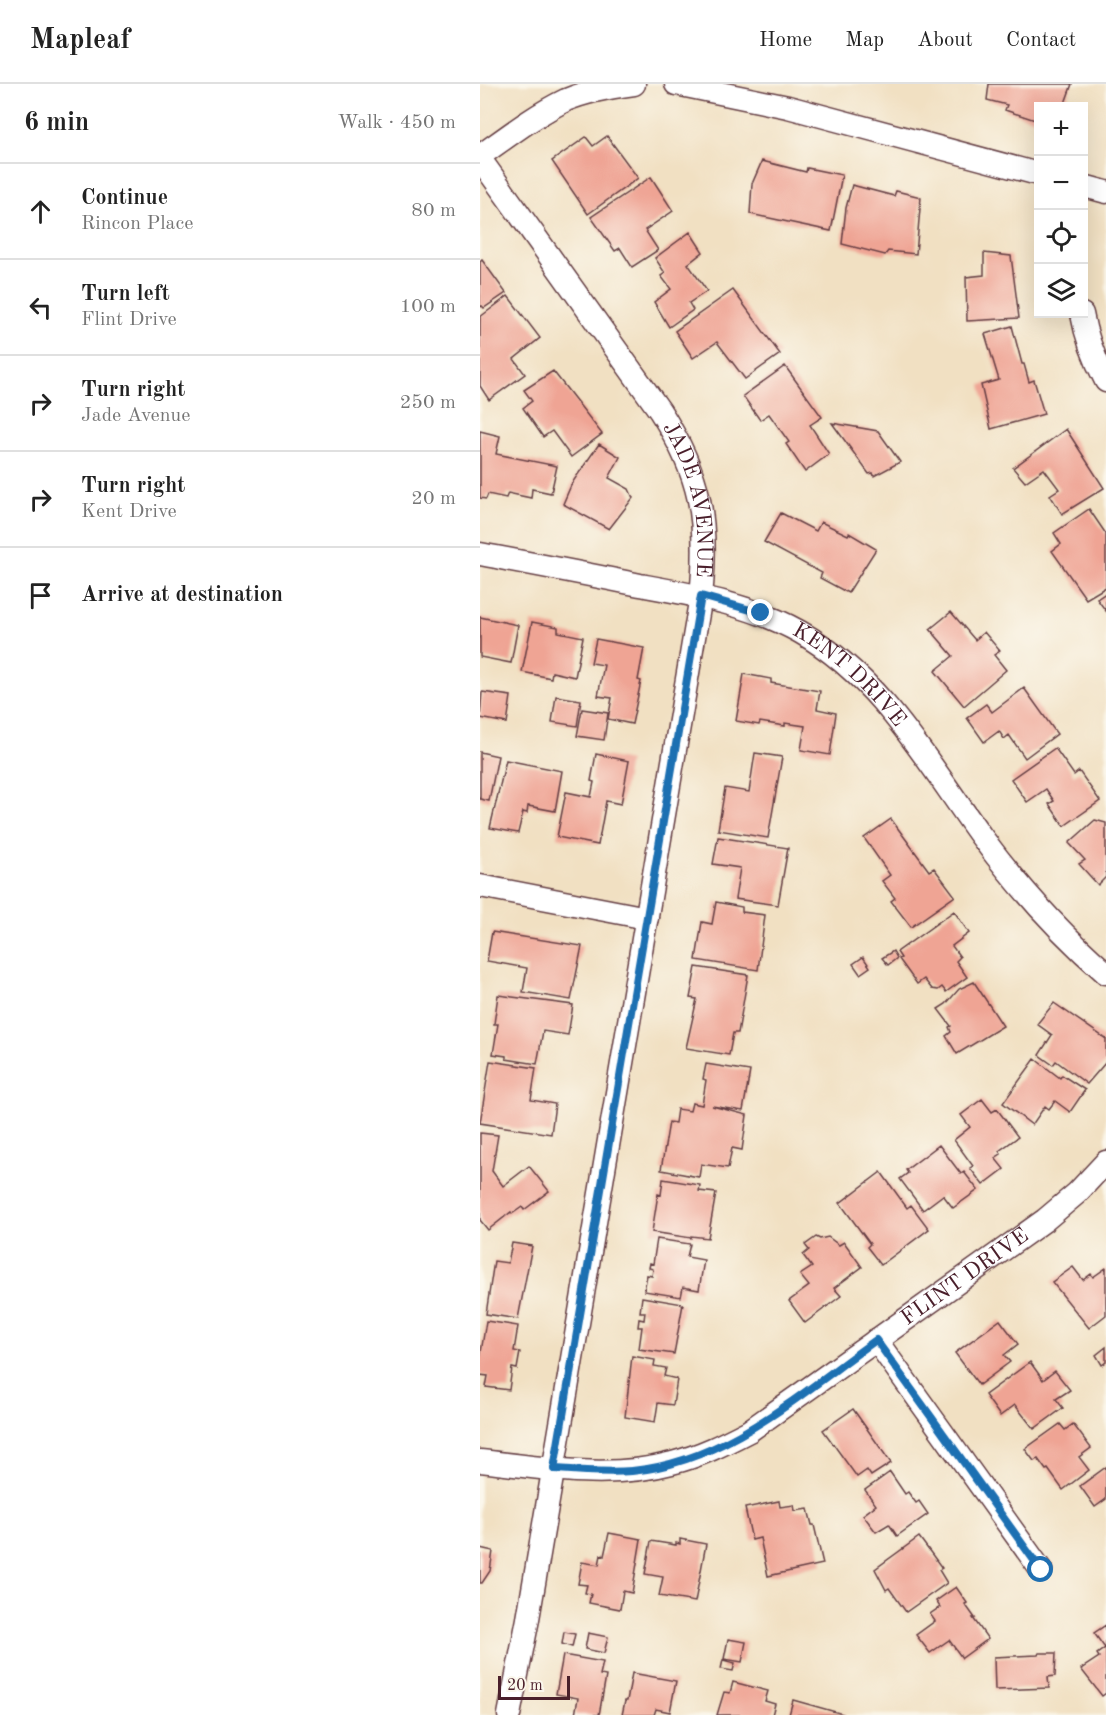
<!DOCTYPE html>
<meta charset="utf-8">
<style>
:root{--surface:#fff;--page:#f6f6f6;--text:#222;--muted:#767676;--line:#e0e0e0}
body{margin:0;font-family:"Old Standard TT",serif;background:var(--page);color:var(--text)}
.controls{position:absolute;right:18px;top:18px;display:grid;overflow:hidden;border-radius:0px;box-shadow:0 6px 24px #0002}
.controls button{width:54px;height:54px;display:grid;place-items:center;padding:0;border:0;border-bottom:2px solid var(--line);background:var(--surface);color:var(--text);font:30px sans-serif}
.scale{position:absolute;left:18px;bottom:15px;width:72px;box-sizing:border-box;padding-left:6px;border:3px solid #4a1f2b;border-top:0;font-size:16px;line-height:21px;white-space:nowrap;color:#4a1f2b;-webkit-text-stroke:4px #fbf7ec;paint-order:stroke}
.stop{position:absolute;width:18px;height:18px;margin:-14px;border:4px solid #1f6fb2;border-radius:50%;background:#fff}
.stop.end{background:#1f6fb2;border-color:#fff;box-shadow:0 2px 6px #0008}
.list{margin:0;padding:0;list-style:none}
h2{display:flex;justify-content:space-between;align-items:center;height:78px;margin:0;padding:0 24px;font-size:26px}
h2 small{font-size:20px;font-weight:400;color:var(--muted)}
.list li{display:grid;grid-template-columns:39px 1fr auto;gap:18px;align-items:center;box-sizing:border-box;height:96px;padding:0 24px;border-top:2px solid var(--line)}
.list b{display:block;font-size:22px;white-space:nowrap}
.list p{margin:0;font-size:20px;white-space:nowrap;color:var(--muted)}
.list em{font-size:20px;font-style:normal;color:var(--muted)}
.icon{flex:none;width:33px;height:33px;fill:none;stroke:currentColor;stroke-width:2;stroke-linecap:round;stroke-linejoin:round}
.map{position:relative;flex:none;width:626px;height:1631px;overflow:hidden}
header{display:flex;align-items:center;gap:36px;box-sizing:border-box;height:84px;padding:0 30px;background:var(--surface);border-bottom:2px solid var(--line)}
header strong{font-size:28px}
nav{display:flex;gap:33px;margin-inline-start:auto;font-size:21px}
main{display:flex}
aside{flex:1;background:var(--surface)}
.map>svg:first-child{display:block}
.building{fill:#efa494}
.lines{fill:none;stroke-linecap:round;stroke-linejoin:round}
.minor-casing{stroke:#633c42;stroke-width:25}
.minor{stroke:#fff;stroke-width:22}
.route{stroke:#1f6fb2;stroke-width:8}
.labels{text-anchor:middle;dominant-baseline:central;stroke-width:4.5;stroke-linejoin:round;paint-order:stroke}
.street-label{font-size:22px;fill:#4a1f2b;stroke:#fbf7ec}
</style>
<header>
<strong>Mapleaf</strong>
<nav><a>Home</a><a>Map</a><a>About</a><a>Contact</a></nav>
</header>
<main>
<aside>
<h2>6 min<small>Walk · 450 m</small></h2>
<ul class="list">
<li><svg class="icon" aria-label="ahead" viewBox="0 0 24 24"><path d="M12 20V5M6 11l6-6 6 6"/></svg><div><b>Continue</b><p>Rincon Place</p></div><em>80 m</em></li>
<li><svg class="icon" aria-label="left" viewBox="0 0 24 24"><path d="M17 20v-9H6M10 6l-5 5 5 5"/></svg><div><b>Turn left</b><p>Flint Drive</p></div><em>100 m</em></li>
<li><svg class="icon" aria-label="right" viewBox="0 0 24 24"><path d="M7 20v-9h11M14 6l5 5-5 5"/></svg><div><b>Turn right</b><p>Jade Avenue</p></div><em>250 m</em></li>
<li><svg class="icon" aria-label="right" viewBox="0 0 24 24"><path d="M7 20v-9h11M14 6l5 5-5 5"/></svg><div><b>Turn right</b><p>Kent Drive</p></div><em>20 m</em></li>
<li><svg class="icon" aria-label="arrive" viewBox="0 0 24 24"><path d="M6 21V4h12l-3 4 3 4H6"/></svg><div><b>Arrive at destination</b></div></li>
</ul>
</aside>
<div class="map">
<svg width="626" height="1631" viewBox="0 0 626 1631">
<rect width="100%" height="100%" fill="#fbf7ec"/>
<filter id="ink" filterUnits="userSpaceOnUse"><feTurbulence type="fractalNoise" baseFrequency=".0167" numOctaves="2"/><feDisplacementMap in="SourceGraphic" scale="12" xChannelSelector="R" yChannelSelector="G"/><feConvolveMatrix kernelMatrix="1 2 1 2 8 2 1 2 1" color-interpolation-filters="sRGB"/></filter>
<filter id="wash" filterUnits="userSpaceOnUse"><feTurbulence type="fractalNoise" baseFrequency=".008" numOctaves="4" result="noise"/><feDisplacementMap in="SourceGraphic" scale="24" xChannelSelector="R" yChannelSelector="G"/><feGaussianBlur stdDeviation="1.35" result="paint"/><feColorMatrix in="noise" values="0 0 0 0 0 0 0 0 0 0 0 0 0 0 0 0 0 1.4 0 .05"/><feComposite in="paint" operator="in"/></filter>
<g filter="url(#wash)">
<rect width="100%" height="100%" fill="#f1e0c2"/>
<g id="blocks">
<path class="building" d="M509,0H592L584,22H558V37L525,26L527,21L507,16Z
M127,52L158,94L108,130L72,77L106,53L113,62Z
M282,77L326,88L327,84L362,91L351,147L270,130L272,100Z
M171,93L193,127L165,146L178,166L152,183L140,164L135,167L111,133Z
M372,101L414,112L416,107L441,113L436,170L408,167L405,171L362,160L366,124Z
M210,148L223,168L208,180L227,207L209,219L213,226L189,243L174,218L191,205L181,192L185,189L175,174Z
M504,169L531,172L539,234L487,237L486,193L504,191Z
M2,176L26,209L4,224L2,222L0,223V178Z
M253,206L300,270L265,295L237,258L213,274L195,247Z
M28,212L60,254L34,275L45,290L9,316L0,302V233Z
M532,242L542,280H544L549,298L554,296L564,330L511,345L501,301L519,296L505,250Z
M305,282L342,333L330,341L349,370L325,388L306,360L309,358L289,330L280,336L263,312Z
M73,287L122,350L91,373L72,347L63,353L43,324L52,317L44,306Z
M352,339L398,347L420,378L394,392L393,389L389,390Z
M586,345L624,404L582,430L570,411L579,405L564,385L545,398L533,384Z
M0,347L20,352L16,370L77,382L71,409L52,405L51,414L28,409L26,414L8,410L6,415L0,414Z
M119,360L140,373L129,394L149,405L153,414L129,445L83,420L92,399Z
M609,425L626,450V503L606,515L572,467L581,460L574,449Z
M301,429L336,447L341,438L368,451L369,449L396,465L368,509L340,494L342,489L284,458Z
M626,509V527L617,515Z
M471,528L495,556L504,548L520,567L514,571L526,586L484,622L455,587L473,572L450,545Z
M0,533L38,541L31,579L0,573Z
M52,538L78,543V548L103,553L95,593L72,588L71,594L42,588Z
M116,555L164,564L158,596L161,597L152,640L128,635L132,614L118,612L124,581L111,579Z
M264,590L291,595V599L340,607L337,625L356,629L350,671L321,666L325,642L305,639V642L280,638L279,641L256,637Z
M544,604L577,650L545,674L529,651L524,655L519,647L504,658L487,634L506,620L512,628Z
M2,608L31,612L27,639L0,634Z
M76,612L101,616L97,642L72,638Z
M102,625L128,629L124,656L97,652Z
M575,664L594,691L599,687L620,717L584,742L569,720L574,717L566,705L547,718L531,695Z
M0,668L18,672L9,717L0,715Z
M275,669L302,673L288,754L238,746L245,704L269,708Z
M116,670L149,677L141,720L126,717L118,761L77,753L86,708L111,713L114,698L111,697Z
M26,676L82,687L75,727L48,722L47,729L43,728L38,749L10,744Z
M411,735L449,787L454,784L475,812L431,843L411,817L415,814L402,797L410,791L384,754Z
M615,736L626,739V793L618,801L599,780L605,776L589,759Z
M238,753L308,764L298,821L255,815L260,784L233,780Z
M236,818L262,823V828L285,831L278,886L216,876L222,838L232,840Z
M474,827L489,849L472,862L480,873L476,877L487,893L466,908L462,903L458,906L452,905L444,895L437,900L419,875L421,874L417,868Z
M12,848L102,862L91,916L43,908L47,884L7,877Z
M413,867L417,874L408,881L402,874Z
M383,873L390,883L380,890L373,880Z
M216,883L268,891L258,949H253L249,971L206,964L217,915L210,914Z
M494,898L523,942L477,970L466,952L471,948L469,943L471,942L458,925L466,920L479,905Z
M18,911L93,921L88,951L63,947L57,980L26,975V972L13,970L18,940H14Z
M574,919L626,955V978L607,1000L576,977L573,981L559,971L572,951L557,940Z
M555,975L580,994L582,991L605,1006L590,1028L575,1017L569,1025L565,1022L552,1041L523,1019Z
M10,977L56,984L51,1016L75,1020L71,1050L0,1039Z
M226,980L270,987L263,1027L232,1022L267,1031L262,1066L252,1064L248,1084L221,1080L219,1093L181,1086L189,1038L195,1039L197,1025L210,1027L212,1019L222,1021L226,996L223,995Z
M502,1015L512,1028L517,1025L538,1053L519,1067L521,1070L515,1074L524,1085L503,1101L490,1084L493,1082L474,1056L490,1043L481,1031Z
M0,1049L18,1051L12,1087L23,1102L49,1082L69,1107L44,1126L42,1123L32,1130L31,1128L8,1146L0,1136Z
M459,1061L481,1090L484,1088L498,1106L473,1124L463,1111L443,1126L420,1095L428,1089L426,1086Z
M401,1088L427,1124L431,1121L449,1145L401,1181L387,1163L390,1160L360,1119Z
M183,1095L220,1101L219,1107L236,1109L228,1154L211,1152V1154L172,1148L178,1110L181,1111Z
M336,1153L340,1155L348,1153L359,1161L364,1158L382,1183L354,1204L361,1212L325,1239L309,1217L329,1202L320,1191L332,1183L323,1171L329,1166L325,1161Z
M177,1155L210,1160L207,1173L224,1176L219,1206L203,1203L201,1213L164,1207L167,1191L172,1192L173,1185L169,1184L170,1179L173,1180Z
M32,1159L52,1162L38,1235L6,1230L14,1177L28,1179Z
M593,1183L603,1196L611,1190L613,1193L626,1184V1231L609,1244L572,1198Z
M162,1213L203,1220L194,1270L159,1265L162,1243H158L159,1235L164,1236L165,1228H160Z
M520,1236L538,1260L524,1271L530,1278L499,1301L475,1269Z
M6,1237L38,1242L34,1267L40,1268L37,1285L32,1284L29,1306L6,1303L8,1292L0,1291V1275Z
M626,1263V1278L622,1281L616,1271Z
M152,1272L175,1276L174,1282L186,1284L184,1292L197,1295L193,1321L178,1319L175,1338L145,1333Z
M550,1278L563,1296L575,1287L590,1306L576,1315L583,1324L554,1345L535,1321L520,1332L505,1311Z
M373,1325L411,1379L391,1392L387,1386L377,1393L343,1346Z
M580,1340L585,1346L593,1340L611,1364L599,1373L609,1386L583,1406L568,1385L566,1386L558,1375L554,1377L545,1365Z
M626,1383V1415L615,1423L600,1402Z
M410,1388L425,1410L428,1408L436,1419L439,1417L448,1430L417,1452L409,1440L396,1448L383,1431L396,1421L385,1406Z
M299,1417L300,1423L314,1421L315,1427L328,1425L332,1441H334L343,1480L288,1492L280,1454L272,1456L265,1424Z
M129,1449L161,1455L152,1509L143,1507L140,1525L109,1519L111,1510L105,1509L107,1501L98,1500L102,1478L119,1481L121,1471L124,1472Z
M439,1453L462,1484L459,1486L467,1499L426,1528L409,1504L406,1506L395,1485Z
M200,1455L226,1460L215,1518L179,1512L183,1493L165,1490L171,1457L196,1461V1459L200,1460Z
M0,1464L13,1467L10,1487L2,1499H0Z
M476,1503L487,1519L485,1520L495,1534H493L508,1555L482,1574L469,1556L450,1569L436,1551L455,1537L450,1530L460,1523L456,1517Z
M626,1541V1609L622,1612L601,1585L619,1573L617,1570L625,1564L614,1549Z
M84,1548L95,1550L92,1563L82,1560Z
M108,1549L128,1553L124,1569L105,1565Z
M248,1555L266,1558L262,1578L244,1575Z
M559,1569H576L575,1592L568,1593L569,1604L515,1606L514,1573L558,1571Z
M83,1571L123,1578L120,1591L126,1592L119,1631H95L98,1614L76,1610Z
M243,1576L255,1579L253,1587L241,1585Z
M152,1589L196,1597L190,1628L176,1625L174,1631H142L145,1617H147Z
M253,1598L288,1607L285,1617L295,1620L292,1631H237L244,1608L250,1609Z
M313,1616L363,1630V1631H309Z"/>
</g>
</g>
<g filter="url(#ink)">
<use href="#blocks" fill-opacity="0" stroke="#633c42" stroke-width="1.5"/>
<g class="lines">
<g class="minor-casing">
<g id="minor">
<path d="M196,0L308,23L558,90"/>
<path d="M0,72C28,52 55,31 86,16C107,7 131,3 154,0"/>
<path id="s1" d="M0,75L180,327C221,391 229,437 221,512L48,1535L29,1631"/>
<path d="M604,102L626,108"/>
<path d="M602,230C606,253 615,276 626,297"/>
<path id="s2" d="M0,470C53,480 107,490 160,501C215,511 270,520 320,548C401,594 448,679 501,752C538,802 580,849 626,889"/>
<path d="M0,802L167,834"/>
<path d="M396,1256L561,1486"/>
<path id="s3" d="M0,1377C64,1384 129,1396 192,1379C220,1372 244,1360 269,1347L565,1136L597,1109L626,1078"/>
</g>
</g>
<use href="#minor" class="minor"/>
</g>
</g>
<g class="lines" filter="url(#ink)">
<path class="route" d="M281,529L221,512L74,1385C100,1387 125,1389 152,1387C247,1378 321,1309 396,1256L561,1486"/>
</g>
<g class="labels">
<g class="street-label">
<text stroke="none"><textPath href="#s1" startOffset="405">JADE AVENUE</textPath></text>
<text stroke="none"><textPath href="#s2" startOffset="396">KENT DRIVE</textPath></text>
<text stroke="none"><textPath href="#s3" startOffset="542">FLINT DRIVE</textPath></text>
</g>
</g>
</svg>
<div class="controls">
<button>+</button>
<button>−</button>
<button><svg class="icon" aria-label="locate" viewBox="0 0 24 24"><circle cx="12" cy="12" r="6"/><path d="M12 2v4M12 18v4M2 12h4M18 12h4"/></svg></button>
<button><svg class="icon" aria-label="layers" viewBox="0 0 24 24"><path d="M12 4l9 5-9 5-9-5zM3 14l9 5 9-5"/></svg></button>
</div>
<div class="scale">20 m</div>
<div class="stop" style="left:561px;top:1486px"></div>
<div class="stop end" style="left:281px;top:529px"></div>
</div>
</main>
